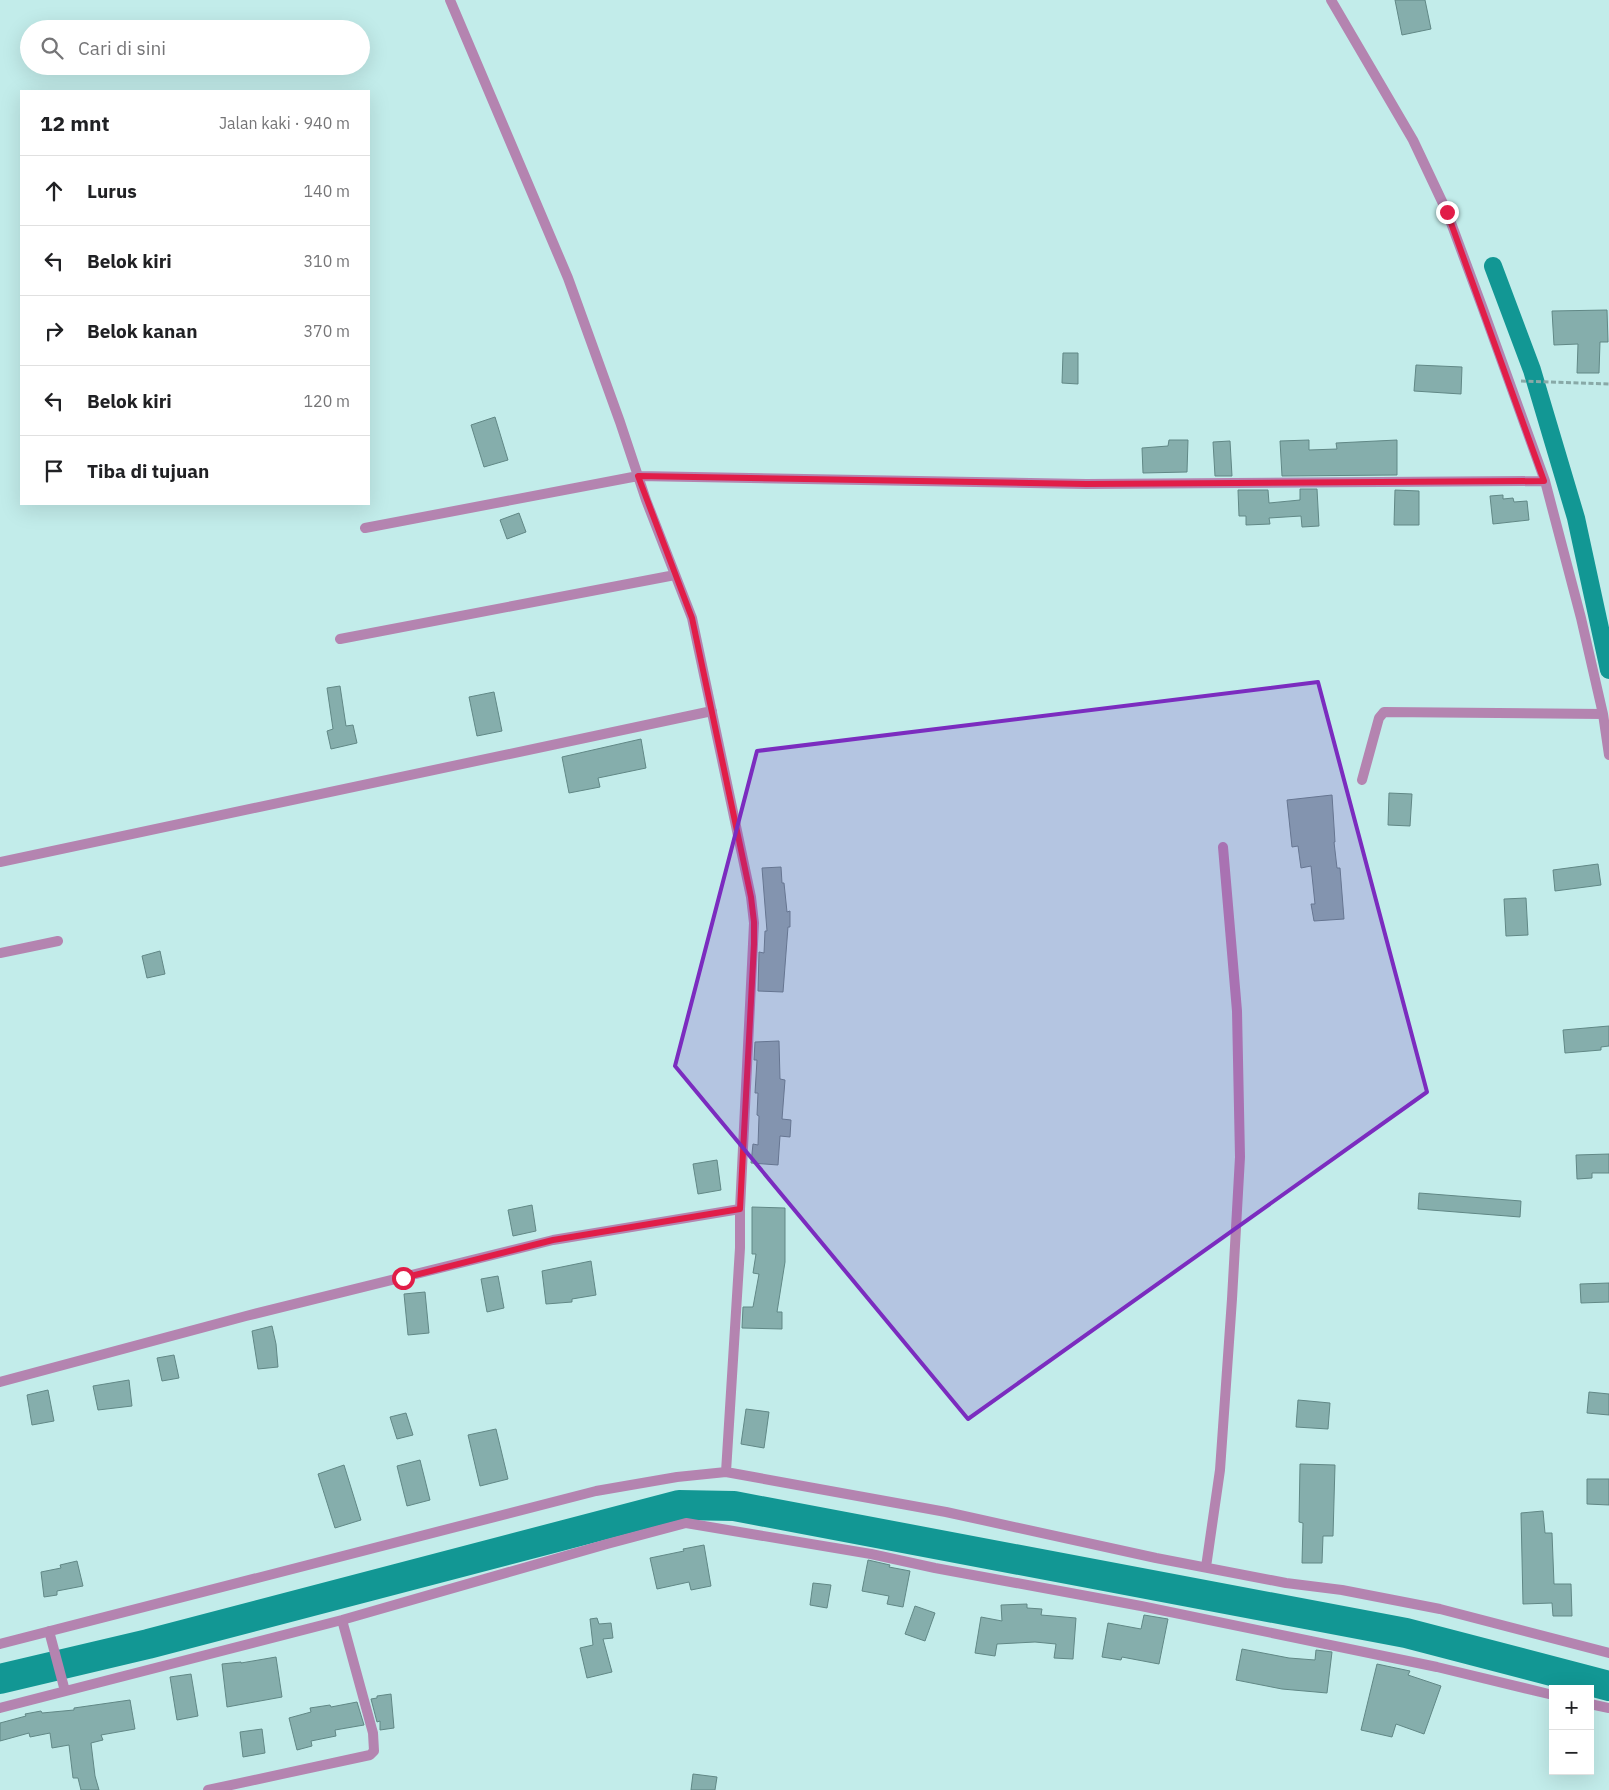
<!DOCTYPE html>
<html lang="id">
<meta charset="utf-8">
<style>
:root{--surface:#fff;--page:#f6f6f6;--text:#202124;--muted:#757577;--line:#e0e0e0}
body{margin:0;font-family:"IBM Plex Sans",sans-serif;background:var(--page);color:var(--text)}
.controls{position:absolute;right:15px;bottom:15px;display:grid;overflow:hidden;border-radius:0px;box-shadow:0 5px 20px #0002}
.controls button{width:45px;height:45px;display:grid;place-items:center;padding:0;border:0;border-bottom:1px solid var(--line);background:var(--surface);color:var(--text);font:25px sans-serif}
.stop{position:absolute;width:15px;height:15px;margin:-11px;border:4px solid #e11d48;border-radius:50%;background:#fff}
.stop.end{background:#e11d48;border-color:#fff;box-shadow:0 1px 5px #0008}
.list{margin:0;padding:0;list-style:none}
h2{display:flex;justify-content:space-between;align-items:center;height:65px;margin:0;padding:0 20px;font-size:21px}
h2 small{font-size:16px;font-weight:400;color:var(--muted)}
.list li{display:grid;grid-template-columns:32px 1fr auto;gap:15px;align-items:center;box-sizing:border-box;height:70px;padding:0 20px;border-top:1px solid var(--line)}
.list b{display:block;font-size:19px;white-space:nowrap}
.list em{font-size:16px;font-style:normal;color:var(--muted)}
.icon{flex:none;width:28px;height:28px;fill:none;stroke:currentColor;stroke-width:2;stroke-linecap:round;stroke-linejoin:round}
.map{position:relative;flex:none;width:1609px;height:1790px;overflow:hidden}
.search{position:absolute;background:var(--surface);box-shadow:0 5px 20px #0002;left:20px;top:20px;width:350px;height:55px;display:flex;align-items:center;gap:12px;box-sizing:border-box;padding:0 18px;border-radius:28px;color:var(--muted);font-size:19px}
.panel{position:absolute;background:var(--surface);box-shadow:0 5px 20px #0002;left:20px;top:90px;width:350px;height:415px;border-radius:0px}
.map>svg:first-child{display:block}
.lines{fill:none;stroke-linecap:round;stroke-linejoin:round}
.canal{stroke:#129794;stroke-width:18}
.river{stroke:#129794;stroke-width:30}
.building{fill:#85aeac;stroke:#618886}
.path{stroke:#88a9a7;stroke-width:3;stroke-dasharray:5 2.5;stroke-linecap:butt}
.minor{stroke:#b484b0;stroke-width:10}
.route{stroke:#e11d48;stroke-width:6}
.marked{fill:#7b2cbf;fill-opacity:0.2;stroke:#7b2cbf;stroke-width:4;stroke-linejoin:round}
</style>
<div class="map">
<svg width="1609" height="1790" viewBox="0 0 1609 1790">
<rect width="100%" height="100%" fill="#c2ecea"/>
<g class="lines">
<path class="canal" d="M1493,266L1532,370L1576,518L1609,670"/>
<path class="river" d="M0,1679L148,1644L679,1505L734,1506L1406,1633L1609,1686"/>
</g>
<path class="building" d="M1395,0H1425L1431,29L1402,35Z
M1607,310L1608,342H1600L1599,373H1577L1578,344L1554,345L1552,311Z
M1063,353H1078V384L1062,383Z
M1416,365L1462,367L1461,394L1414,391Z
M495,417L508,460L484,467L471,425Z
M1169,440H1188L1187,472L1143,473L1142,448L1168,446Z
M1309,440V450L1337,449L1336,443L1397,440V475L1282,476L1280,441Z
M1230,441L1232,476H1215L1213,442Z
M1300,489H1317L1319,526L1302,527L1301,516L1269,518L1270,524L1246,525V516H1239L1238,490H1268L1269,503L1300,500Z
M1395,490L1419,491V525H1394Z
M1503,495V499L1513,498L1514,502L1527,501L1529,520L1493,524L1490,496Z
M519,513L526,532L507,539L500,520Z
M340,686L346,726L353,725L357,743L331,749L327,731L333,729L327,688Z
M494,692L502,731L477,736L469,697Z
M641,739L646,768L598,778L600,787L569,793L562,757Z
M1389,793L1412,794L1410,826L1388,825Z
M1332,795L1335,842H1334L1337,868H1340L1344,919L1314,921L1311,904H1315L1311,866L1301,868L1298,846L1292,847L1287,800Z
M1598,864L1601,885L1555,891L1553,870Z
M781,867L782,883H784L787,912L790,911V927H788L783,992L758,991L759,952L764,953L765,931H767L762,868Z
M1526,898L1528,935L1506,936L1504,899Z
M160,951L165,974L147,978L142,956Z
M1609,1026V1046L1601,1047V1050L1565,1053L1563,1030Z
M779,1041L780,1079L785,1080L782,1119L791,1120L790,1137L780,1136L778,1165L751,1163L753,1144L758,1145L759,1116L757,1115L758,1093H755L757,1060H754L755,1042Z
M1609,1154V1173H1592V1178L1577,1179L1576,1155Z
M717,1160L721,1190L698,1194L693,1164Z
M1419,1193L1521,1201L1520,1217L1418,1209Z
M532,1205L536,1231L513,1236L508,1210Z
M752,1207L785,1208V1262L777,1312H782V1329L742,1328L743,1307H753L759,1274L753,1273L756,1254H752Z
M591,1261L596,1295L572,1299V1302L546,1304L542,1271Z
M498,1276L504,1308L487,1312L481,1279Z
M1609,1283V1302L1581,1303L1580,1284Z
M425,1292L429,1333L408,1335L404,1294Z
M272,1326L276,1344L278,1367L258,1369L252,1331Z
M174,1355L179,1378L162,1381L157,1358Z
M129,1380L132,1406L98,1410L93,1386Z
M48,1390L54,1421L32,1425L27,1395Z
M1589,1392L1609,1394V1415L1587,1413Z
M1298,1400L1330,1403L1328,1429L1296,1427Z
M746,1409L769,1412L764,1448L741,1444Z
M406,1413L413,1435L397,1439L390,1417Z
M496,1429L508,1479L480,1486L468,1435Z
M420,1460L430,1500L407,1506L397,1466Z
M1300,1464L1335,1465L1333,1536H1323L1322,1563H1302L1303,1523L1299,1522Z
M344,1465L361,1520L335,1528L318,1474Z
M1587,1479H1609V1505L1587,1504Z
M1543,1511L1545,1533H1552L1554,1584H1571L1572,1616H1553L1552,1603L1523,1604L1521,1513Z
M704,1545L711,1586L691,1590L689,1582L657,1589L650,1558L684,1551L683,1549Z
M868,1560L890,1565L889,1567L910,1571L903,1607L887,1604L889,1596L862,1591Z
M77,1561L83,1586L57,1591V1595L44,1597L41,1572L61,1568L60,1565Z
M813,1583L831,1585L827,1608L810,1605Z
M1027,1604V1608L1042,1609L1041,1615L1076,1618L1073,1659L1054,1658L1056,1644L1035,1642L997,1644L995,1656L975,1653L981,1617L1002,1621L1001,1605Z
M915,1606L935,1613L925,1641L905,1634Z
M1144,1615L1168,1619L1159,1664L1122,1657L1121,1660L1102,1657L1108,1623L1141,1629Z
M597,1618L599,1624L611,1623L613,1638L603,1639L612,1672L587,1678L580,1648L593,1645L590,1619Z
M1242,1649L1289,1658L1315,1660L1316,1650L1332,1652L1327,1693L1282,1689L1236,1680Z
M276,1657L282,1697L227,1707L222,1664L241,1662V1663Z
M1377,1664L1410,1671L1408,1675L1441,1686L1424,1734L1396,1724L1392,1737L1361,1730Z
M191,1674L198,1716L177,1720L170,1677Z
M391,1694L394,1728L380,1730V1721L377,1722L371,1699L377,1698V1696Z
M130,1700L135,1729L101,1735L103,1740L91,1743L95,1776L99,1790H81L78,1778H73L69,1745L52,1748L50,1733L30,1737L29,1733L0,1741V1723L26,1716L25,1714L41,1711L42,1713L74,1710V1708Z
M357,1702L364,1725L335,1730L336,1736L311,1741L312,1746L297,1750L289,1718L311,1712L310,1708L330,1705L331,1707Z
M262,1729L265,1753L243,1757L240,1732Z
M693,1774L717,1777L715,1790H691Z"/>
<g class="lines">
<path class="path" d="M1521,381L1609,384"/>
<path class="minor" d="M450,0L568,278L620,422L646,500L692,618L751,897L754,923L753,944L740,1209V1248L726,1472
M1331,0L1413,140L1447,212L1483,309L1545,481L1581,618L1603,714L1609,755
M365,528L638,476L1086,484L1545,481
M340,639L675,575
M1362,780L1379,718L1384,712L1603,714
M0,862L712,711
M0,953L58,941
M0,1382L246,1316L553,1240L740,1209
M1206,1567L1220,1470L1232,1299L1240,1157L1237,1011L1223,847
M49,1631L65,1691
M0,1644L596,1491L677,1477L726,1472L946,1512L1156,1558L1286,1583L1342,1590L1440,1609L1609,1653
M1590,1704L1609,1708
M0,1708L342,1620L607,1544L686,1523L871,1554L935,1568L1141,1606L1437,1667L1553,1695
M208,1790L370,1755L374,1751L373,1733L342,1620"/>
</g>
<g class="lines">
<path class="route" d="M403,1278L553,1240L740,1209L754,944V922L751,897L692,618L638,476L1086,484L1544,481L1447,212"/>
</g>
<path class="marked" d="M1318,682L1427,1092L968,1419L675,1066L757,751Z"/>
</svg>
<div class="controls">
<button>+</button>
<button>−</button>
</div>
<div class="stop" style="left:403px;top:1278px"></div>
<div class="stop end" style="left:1447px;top:212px"></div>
<div class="search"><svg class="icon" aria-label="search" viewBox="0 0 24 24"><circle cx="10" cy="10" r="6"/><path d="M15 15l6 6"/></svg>Cari di sini</div>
<section class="panel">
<h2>12 mnt<small>Jalan kaki · 940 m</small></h2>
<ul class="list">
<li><svg class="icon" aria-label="ahead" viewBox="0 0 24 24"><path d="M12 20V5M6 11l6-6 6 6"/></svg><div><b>Lurus</b></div><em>140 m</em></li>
<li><svg class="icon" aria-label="left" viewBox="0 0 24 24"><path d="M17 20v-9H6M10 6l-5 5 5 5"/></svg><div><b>Belok kiri</b></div><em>310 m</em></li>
<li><svg class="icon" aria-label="right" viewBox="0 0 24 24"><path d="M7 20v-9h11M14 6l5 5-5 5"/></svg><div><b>Belok kanan</b></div><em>370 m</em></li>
<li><svg class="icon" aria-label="left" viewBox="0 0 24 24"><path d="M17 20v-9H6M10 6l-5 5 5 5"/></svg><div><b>Belok kiri</b></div><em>120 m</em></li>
<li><svg class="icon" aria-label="arrive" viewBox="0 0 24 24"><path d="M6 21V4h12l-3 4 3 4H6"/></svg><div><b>Tiba di tujuan</b></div></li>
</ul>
</section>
</div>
